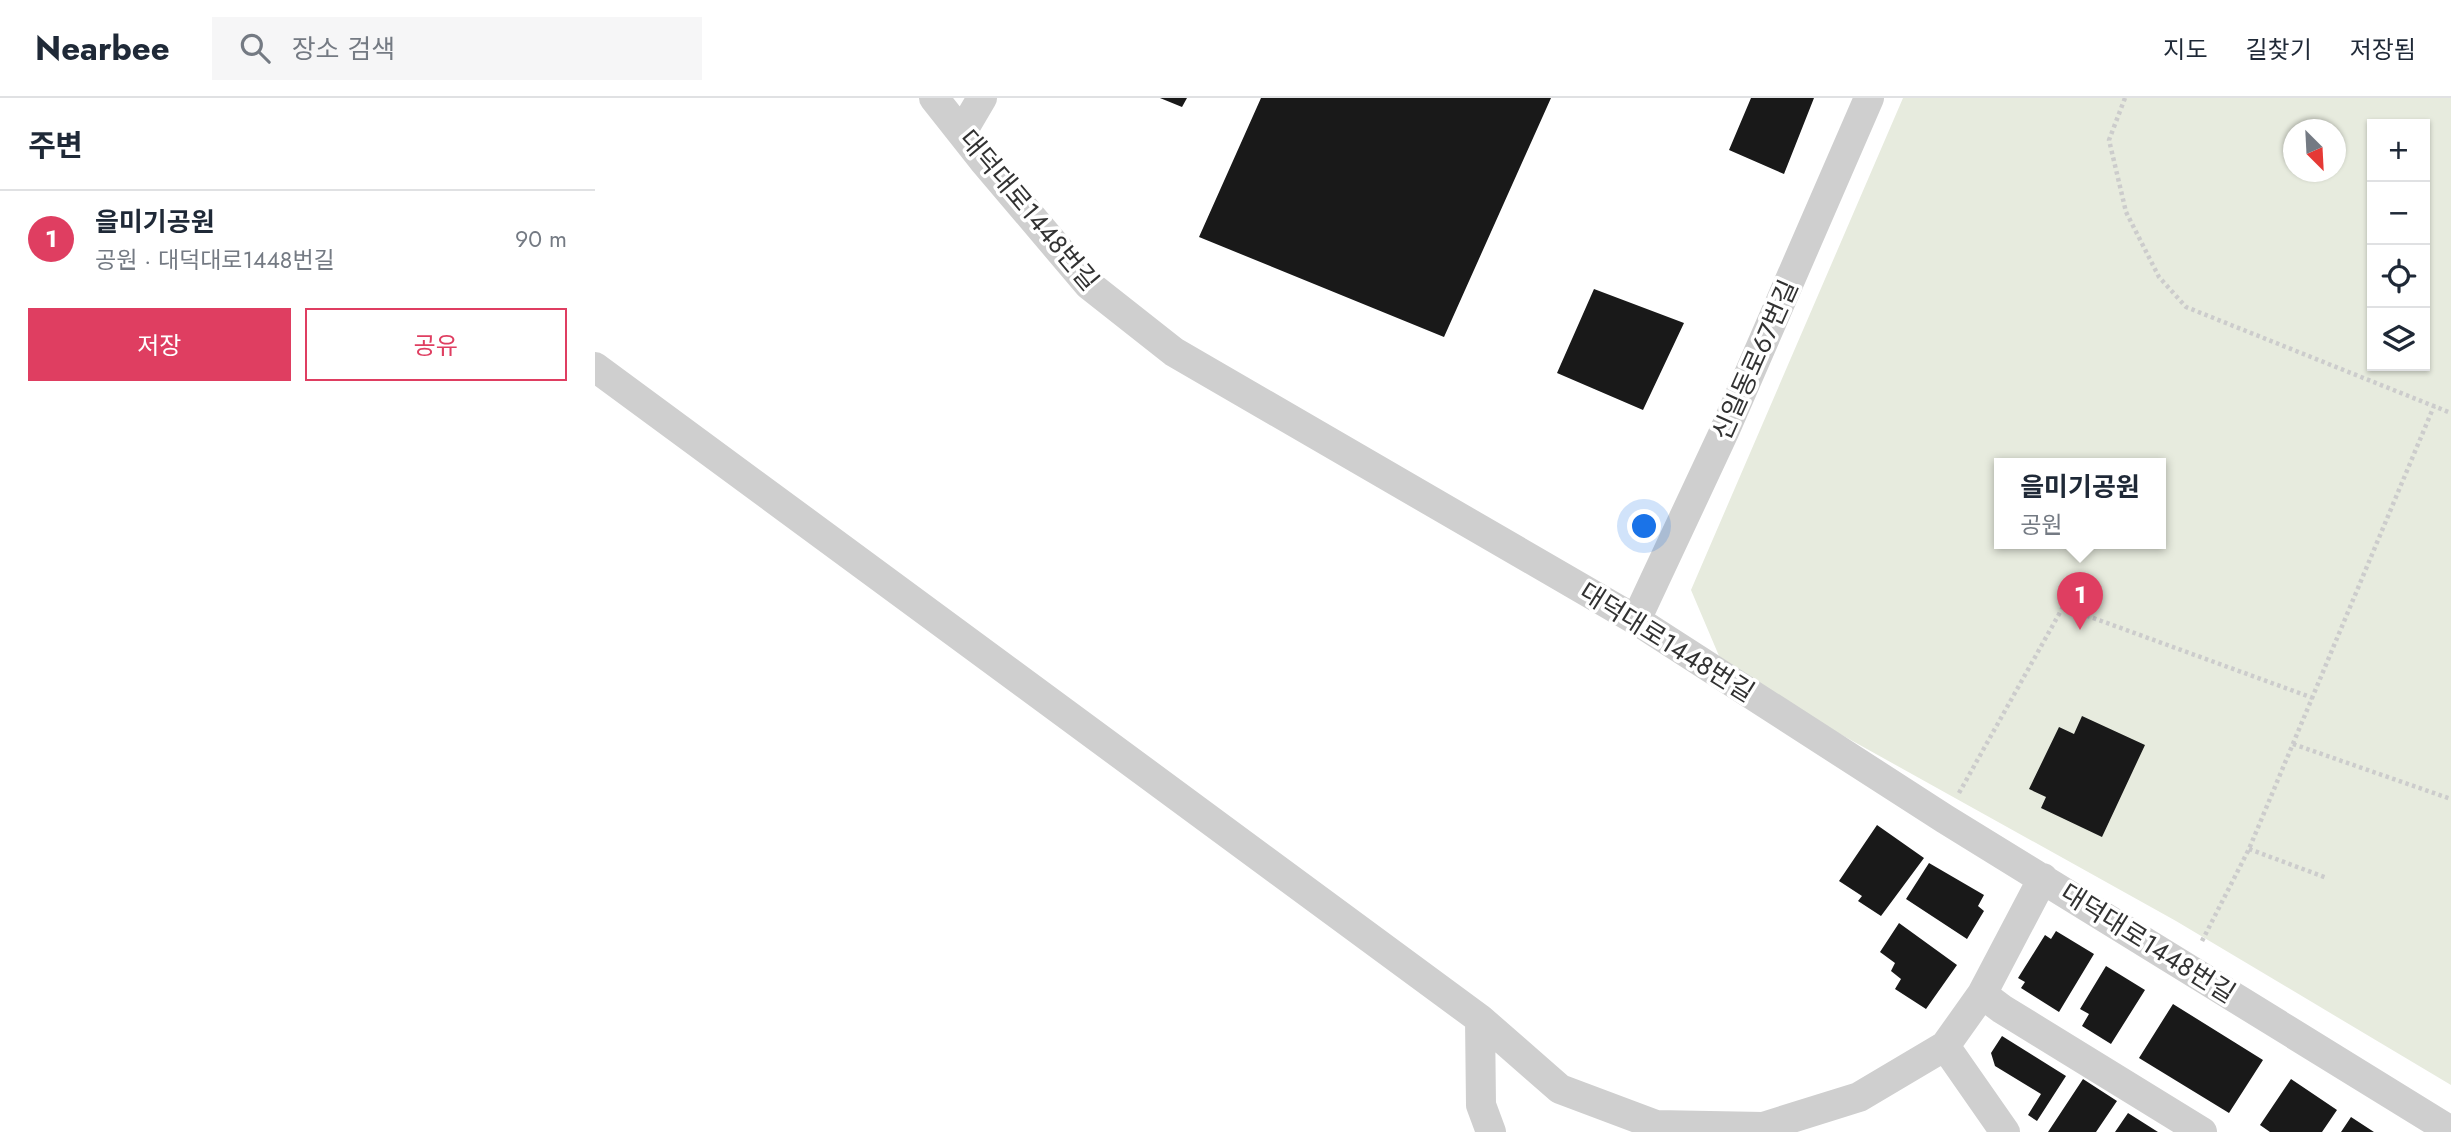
<!DOCTYPE html>
<html lang="ko">
<meta charset="utf-8">
<style>
:root{--surface:#fff;--page:#f6f6f7;--text:#1f2937;--muted:#747a83;--line:#e0e1e3;--accent:#df3e61}
body{margin:0;font-family:Jost,"Noto Sans KR",sans-serif;background:var(--page);color:var(--text)}
.controls{position:absolute;right:21px;top:21px;display:grid;overflow:hidden;border-radius:0px;box-shadow:0 2px 5px #0004}
.controls button{width:63px;height:63px;display:grid;place-items:center;padding:0;border:0;border-bottom:2px solid var(--line);background:var(--surface);color:var(--text);font:35px sans-serif}
.compass{position:absolute;left:1688px;top:21px;width:63px;height:63px;border-radius:50%;background:var(--surface);box-shadow:0 2px 5px #0004;rotate:156deg}
.you{position:absolute;left:1050px;top:429px;width:24px;height:24px;margin:-18px;border:5px solid #fff;border-radius:50%;background:#1a73e8;box-shadow:0 0 0 10px #1a73e833}
.badge{display:grid;place-items:center;width:46px;height:46px;border-radius:50%;background:var(--accent);color:#fff;font-size:23px;font-weight:700}
.pin{position:absolute;translate:-50% -58px;filter:drop-shadow(0 2px 4px #0008)}
.pin::after{content:'';position:absolute;top:37px;width:24px;height:21px;background:inherit;clip-path:polygon(0 0,100% 0,50% 100%)}
.popup{position:absolute;left:1399px;top:360px;width:172px;height:91px;box-sizing:border-box;display:grid;place-content:center;border-radius:0px;background:var(--surface);filter:drop-shadow(0 2px 5px #0005);font-size:23px;white-space:nowrap;color:var(--muted)}
.popup b{font-size:26px;color:var(--text)}
.popup::after{content:'';position:absolute;left:50%;top:100%;margin-left:-14px;border:14px solid transparent;border-top-color:var(--surface)}
.list{margin:0;padding:0;list-style:none}
h2{display:flex;justify-content:space-between;align-items:center;height:91px;margin:0;padding:0 28px;font-size:30px}
h2 small{font-size:23px;font-weight:400;color:var(--muted)}
.list li{display:grid;grid-template-columns:46px 1fr auto;gap:21px;align-items:center;box-sizing:border-box;height:98px;padding:0 28px;border-top:2px solid var(--line)}
.list b{display:block;font-size:26px;white-space:nowrap}
.list p{margin:0;font-size:23px;white-space:nowrap;color:var(--muted)}
.list em{font-size:23px;font-style:normal;color:var(--muted)}
.actions{display:flex;gap:14px;padding:21px 28px}
.actions a{flex:1;padding:16px 0;border:2px solid var(--accent);border-radius:0px;text-align:center;font-size:24px;color:var(--accent)}
.actions .main{background:var(--accent);color:#fff}
.icon{flex:none;width:38px;height:38px;fill:none;stroke:currentColor;stroke-width:2;stroke-linecap:round;stroke-linejoin:round}
.map{position:relative;flex:none;width:1856px;height:1034px;overflow:hidden}
header{display:flex;align-items:center;gap:42px;box-sizing:border-box;height:98px;padding:0 35px;background:var(--surface);border-bottom:2px solid var(--line)}
header strong{font-size:33px}
nav{display:flex;gap:38px;margin-inline-start:auto;font-size:24px}
.search{width:490px;height:63px;background:var(--page);display:flex;align-items:center;gap:18px;box-sizing:border-box;padding:0 24px;border-radius:0px;color:var(--muted);font-size:26px}
main{display:flex}
aside{flex:1;background:var(--surface)}
.map>svg:first-child{display:block}
.green{fill:#e7ebde;fill-rule:evenodd}
.building{fill:#191919}
.lines{fill:none;stroke-linecap:round;stroke-linejoin:round}
.path{stroke:#ccc;stroke-width:4.5;stroke-dasharray:3.5 3.5;stroke-linecap:butt}
.minor{stroke:#cfcfcf;stroke-width:30}
.labels{text-anchor:middle;dominant-baseline:central;stroke-width:7;stroke-linejoin:round;paint-order:stroke}
.street-label{font-size:26px;fill:#323232;stroke:#fff}
</style>
<header>
<strong>Nearbee</strong>
<div class="search"><svg class="icon" aria-label="search" viewBox="0 0 24 24"><circle cx="10" cy="10" r="6"/><path d="M15 15l6 6"/></svg>장소 검색</div>
<nav><a>지도</a><a>길찾기</a><a>저장됨</a></nav>
</header>
<main>
<aside>
<h2>주변<small></small></h2>
<ul class="list">
<li><span class="badge">1</span><div><b>을미기공원</b><p>공원 · 대덕대로1448번길</p></div><em>90 m</em></li>
</ul>
<div class="actions"><a class="main">저장</a><a>공유</a></div>
</aside>
<div class="map">
<svg width="1856" height="1034" viewBox="0 0 1856 1034">
<rect width="100%" height="100%" fill="#fff"/>
<path class="green" d="M1308,0H1856V987L1581,823L1130,572L1096,492ZM1777,26H1830V268H1777ZM1699,32H1741V74H1699ZM1404,366H1566V446H1404Z"/>
<path class="building" d="M565,0H592L587,9Z
M666,0H956L849,239L604,139Z
M1156,0H1219L1189,76L1134,52Z
M999,191L1089,225L1048,312L962,275Z
M1487,618L1550,647L1507,739L1446,710L1451,699L1434,691L1464,629L1479,636Z
M1282,727L1329,760L1286,818L1263,803L1267,798L1244,783Z
M1334,765L1389,797L1383,808L1389,813L1372,841L1311,801Z
M1304,825L1362,867L1331,911L1300,891L1306,881L1296,873L1300,865L1285,854Z
M1461,833L1499,856L1464,914L1426,890L1430,884L1423,880L1450,837L1456,841Z
M1511,868L1550,892L1516,946L1487,928L1494,916L1485,911Z
M1578,906L1668,962L1634,1015L1544,960Z
M1407,938L1471,978L1442,1023L1433,1017L1446,996L1400,968L1396,955Z
M1488,981L1522,1003L1501,1034H1453Z
M1696,981L1742,1012L1727,1034H1675L1665,1027Z
M1533,1015L1563,1034H1520Z
M1756,1019L1779,1034H1746Z"/>
<g class="lines">
<path class="path" d="M1530,0L1514,42L1531,114L1564,179L1591,209L1856,315
M1698,646L1856,701
M1364,695L1468,509L1718,600
M1654,751L1732,780
M1607,843L1654,751L1839,308"/>
<path class="minor" d="M339,0L388,62L494,187L579,254L1041,522L1350,721L1856,1033
M367,34L387,0
M0,269L885,921L965,991L1061,1027L1168,1029L1264,999L1350,948
M1041,522L1129,334L1274,0
M1387,896L1407,911L1607,1034
M885,921L886,1007L896,1034
M1410,1034L1350,948L1387,896L1448,780"/>
</g>
<g class="labels">
<g class="street-label">
<text transform="translate(434 112) rotate(50)">대덕대로1448번길</text>
<text transform="translate(1160 262) rotate(-66)">신일동로67번길</text>
<text transform="translate(1072 544) rotate(32)">대덕대로1448번길</text>
<text transform="translate(1553 845) rotate(32)">대덕대로1448번길</text>
</g>
</g>
</svg>
<div class="controls">
<button>+</button>
<button>−</button>
<button><svg class="icon" aria-label="locate" viewBox="0 0 24 24"><circle cx="12" cy="12" r="6"/><path d="M12 2v4M12 18v4M2 12h4M18 12h4"/></svg></button>
<button><svg class="icon" aria-label="layers" viewBox="0 0 24 24"><path d="M12 4l9 5-9 5-9-5zM3 14l9 5 9-5"/></svg></button>
</div>
<svg class="compass" viewBox="-18 -18 36 36"><path d="M0-13l5 13h-10z" fill="#e53935"/><path d="M0 13l5-13h-10z" fill="#747a83"/></svg>
<div class="you"></div>
<div class="pin badge" style="left:1485px;top:532px">1</div>
<div class="popup"><b>을미기공원</b>공원</div>
</div>
</main>
